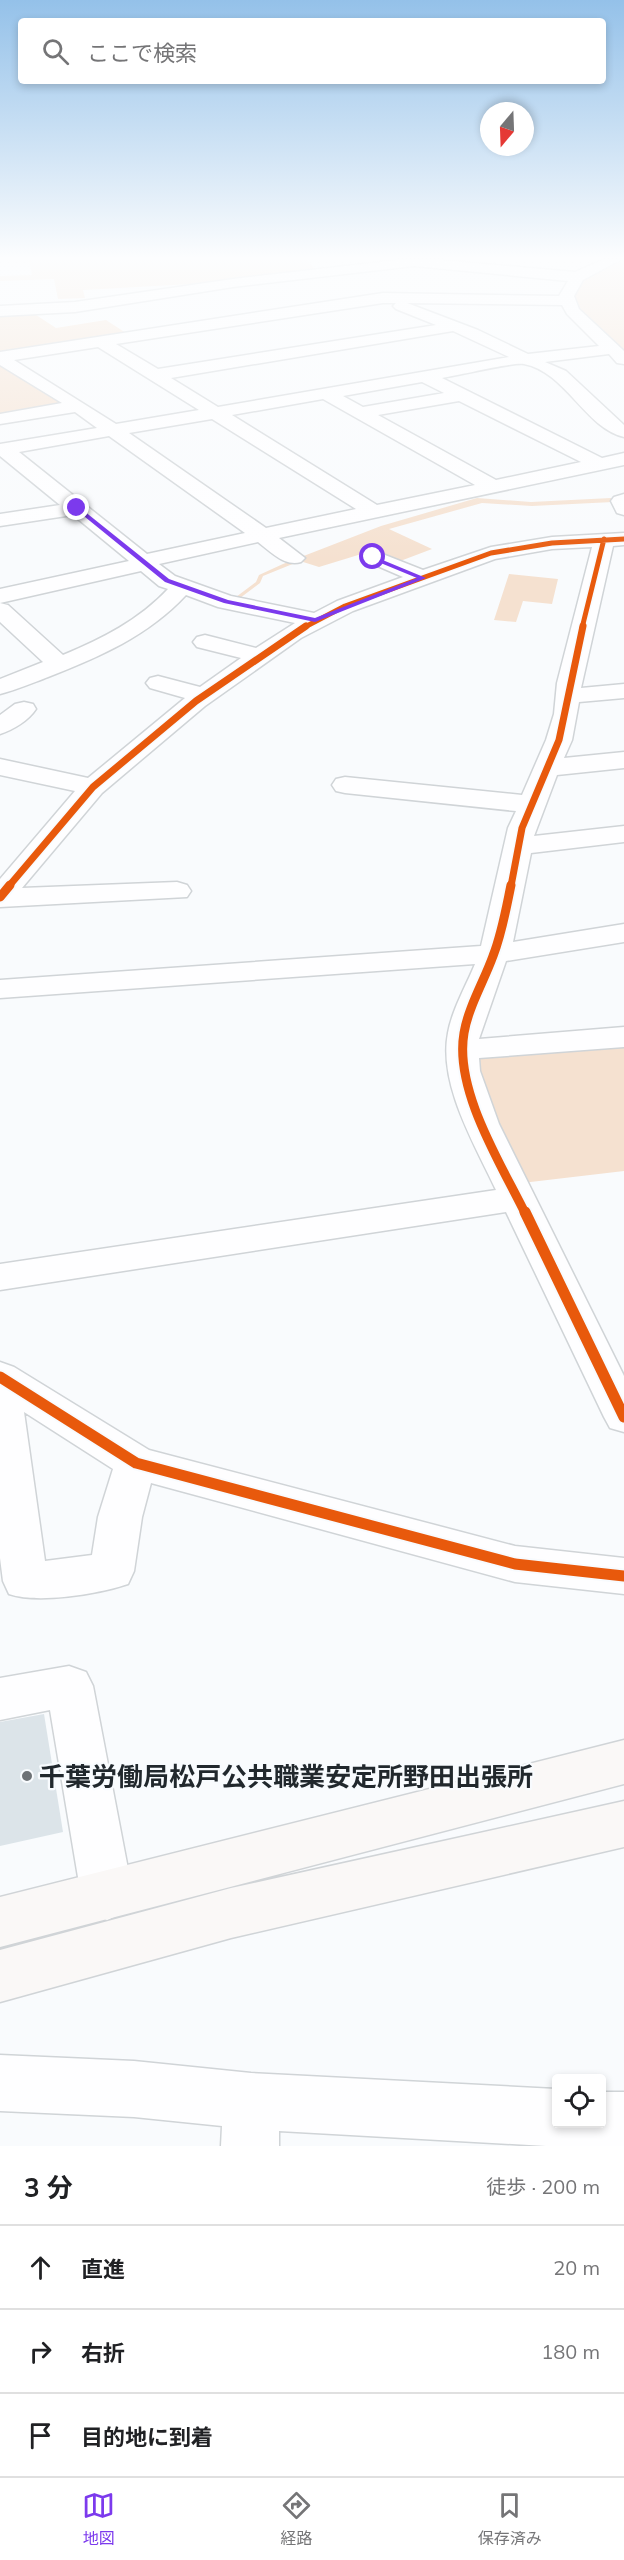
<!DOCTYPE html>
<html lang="ja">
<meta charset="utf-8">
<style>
:root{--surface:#fff;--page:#f6f6f6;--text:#202124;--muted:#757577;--line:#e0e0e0;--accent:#7c3aed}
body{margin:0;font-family:Mulish,"Noto Sans JP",sans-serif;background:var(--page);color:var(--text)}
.controls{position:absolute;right:18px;bottom:18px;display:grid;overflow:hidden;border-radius:6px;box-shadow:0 3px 9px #0003}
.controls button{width:54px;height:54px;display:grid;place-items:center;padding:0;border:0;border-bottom:2px solid var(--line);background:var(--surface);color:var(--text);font:30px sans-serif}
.compass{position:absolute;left:480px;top:102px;width:54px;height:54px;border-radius:50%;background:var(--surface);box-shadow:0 3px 9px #0003;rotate:199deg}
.stop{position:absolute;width:18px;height:18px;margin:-14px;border:4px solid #7c3aed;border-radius:50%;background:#fff}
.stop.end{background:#7c3aed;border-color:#fff;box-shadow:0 2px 6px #0008}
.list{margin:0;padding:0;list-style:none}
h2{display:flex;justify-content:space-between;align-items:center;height:78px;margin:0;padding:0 24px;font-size:26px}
h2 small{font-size:20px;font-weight:400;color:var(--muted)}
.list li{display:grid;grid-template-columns:39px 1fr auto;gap:18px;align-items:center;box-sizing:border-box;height:84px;padding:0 24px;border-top:2px solid var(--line)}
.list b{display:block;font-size:22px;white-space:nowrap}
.list em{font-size:20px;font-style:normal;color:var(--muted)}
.icon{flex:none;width:33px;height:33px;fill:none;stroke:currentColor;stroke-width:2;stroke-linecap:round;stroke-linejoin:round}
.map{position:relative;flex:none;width:624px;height:2146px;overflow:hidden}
.search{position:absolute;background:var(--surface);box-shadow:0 3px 9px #0003;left:18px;right:18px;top:18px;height:66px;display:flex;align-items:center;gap:15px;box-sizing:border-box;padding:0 21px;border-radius:6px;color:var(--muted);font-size:22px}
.sheet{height:330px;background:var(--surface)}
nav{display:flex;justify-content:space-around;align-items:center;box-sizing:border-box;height:84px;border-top:2px solid var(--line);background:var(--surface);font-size:16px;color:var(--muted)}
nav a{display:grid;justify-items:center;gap:3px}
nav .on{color:var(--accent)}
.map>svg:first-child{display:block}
.green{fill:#f5e1d0}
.building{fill:#dce4e9}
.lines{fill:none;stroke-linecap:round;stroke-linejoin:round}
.street-casing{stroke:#d0d4d7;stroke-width:3}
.secondary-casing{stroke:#d0d4d7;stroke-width:3}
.street{fill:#fefeff;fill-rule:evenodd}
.secondary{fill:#faf8f7;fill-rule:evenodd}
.cycleway-far3-casing{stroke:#f8fbfe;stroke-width:8}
.cycleway-far2-casing{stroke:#f8fbfe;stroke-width:10}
.cycleway-far1-casing{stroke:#f8fbfe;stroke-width:13}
.cycleway-casing{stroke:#f8fbfe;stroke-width:15}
.cycleway-far3{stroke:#e8590c;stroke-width:5}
.cycleway-far2{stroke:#e8590c;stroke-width:7}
.cycleway-far1{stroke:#e8590c;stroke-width:9}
.cycleway{stroke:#e8590c;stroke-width:11}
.route{fill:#7c3aed}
.poi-dot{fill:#6d7276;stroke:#f8fbfe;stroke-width:2}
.labels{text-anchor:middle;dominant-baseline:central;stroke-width:4.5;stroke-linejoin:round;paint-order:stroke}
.near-poi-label{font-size:26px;font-weight:bold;fill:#21282d;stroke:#f8fbfe;text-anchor:start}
</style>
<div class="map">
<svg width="624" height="2146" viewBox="0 0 624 2146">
<rect width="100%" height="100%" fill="#f9fbfd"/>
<path class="green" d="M29,260H307L318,273L227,282L83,290L85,298L58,299L54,279L0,281V276L32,275Z
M624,260V353L579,311L573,297C586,273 598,266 624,260Z
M30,311L56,328L106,320L129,335L0,353V312Z
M0,363L66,405L0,417Z
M477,498L531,502L611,498L613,502L532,506L482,503L389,529L432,549L395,563L368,552L319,567L300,561L263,576L260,583L236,601L232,600L256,582L259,575L283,564L381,526Z
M509,574L558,579L552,604L523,601L516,622L494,620Z
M624,1045V1171L522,1183L473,1064L482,1058Z"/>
<path class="building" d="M44,1714L63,1832L0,1846V1722Z"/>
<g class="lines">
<g class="street-casing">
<path id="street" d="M398,260H439L575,272L602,260H620L583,280L574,296L579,309L624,351V364L617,363L609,354L545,362L566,371L624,425V437C585,428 566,372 524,364C513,362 457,376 442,378L602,458L624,453V465L279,538L305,558L301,562C285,567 271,552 258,542L159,564L175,576L231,596L314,613L337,601L403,577L366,561L362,557L366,553H380L423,570L491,547L552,537L624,533V545L613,546L581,688L624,684V698L579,702L572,740L564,758L624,752V768L557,775L534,836L624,826V842L531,853L513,942L624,924V942L506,961L479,1039L624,1027V1047L479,1058L480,1071L499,1124L624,1376V1432L610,1428L604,1417L506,1212L0,1290V1264L496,1190C475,1145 438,1084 448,1033C452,1010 466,986 475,964L0,998V980L481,946L508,828L516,811L345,793L336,791L332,785L336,779L345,777L522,795L546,740L554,714L557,683L592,547L552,549L495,559L353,611L301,638L205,706L102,793L22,888L177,882L187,885L191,891L187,897L0,907V879L75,791L0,775V759L88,778L185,698L150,688L146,683L150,678L158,676L200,687L241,658L197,647L193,642L197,637L205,635L256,648L295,623L218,607L186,595C148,636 99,657 48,677C32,683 16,690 0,694V679L43,662L0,622V603L8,605L63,655C102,639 139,620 168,589L159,586L141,571L0,603V589L129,561L73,515L0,526V514L60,505L0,456V444L97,428L75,412L0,424V414L62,403L0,365V352L383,293L559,296L568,281L414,266L233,287L75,312L0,316V306L75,302L233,279ZM383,303H396L393,306L396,309L436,325L158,369L116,344ZM407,303L562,305L567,314L599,346L528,354L478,330ZM453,331L509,357L218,407L171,378ZM98,347L199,410L116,424L14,360ZM422,382L444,393L363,407L343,396ZM323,399L475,485L377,505L232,415ZM459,401L581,462L496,480L378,415ZM212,419L356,509L266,528L129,433ZM109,436L245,533L147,554L19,452Z
M624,494V515L617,513L611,501L614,497Z
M24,702L33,704L36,709C29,720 13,730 0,734V715L15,704Z
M0,1362L14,1367L149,1450L515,1546L624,1558V1594L515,1582L151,1483L142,1517L134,1571L128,1584C98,1594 38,1604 9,1594L3,1581L0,1558ZM24,1412L113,1469L98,1517L92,1555L45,1561Z
M69,1666L86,1672L93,1686L133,1895L125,1912L107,1920L89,1912L81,1895L50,1710L0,1720V1678Z
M0,2055L134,2061L251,2073L556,2089V2124H602V2092H624V2146H546L279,2131V2146H221L222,2126L134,2117L0,2111Z"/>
</g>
<g class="secondary-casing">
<path id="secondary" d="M624,1740V1784L0,1947V1897Z
M624,1801V1847L231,1938L0,2002V1950L231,1888Z"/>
</g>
<use href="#street" class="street"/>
<use href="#secondary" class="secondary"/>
<g class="cycleway-far3-casing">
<path id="cycleway-far3" d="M303,628L345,606L491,553L552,543L624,539
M582,628L604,539"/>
</g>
<g class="cycleway-far2-casing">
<path id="cycleway-far2" d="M9,886L93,787L196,701L306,626
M511,886L522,828L559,740L583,626"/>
</g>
<g class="cycleway-far1-casing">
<path id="cycleway-far1" d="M511,885C506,909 502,933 493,956C484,981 468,1008 464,1033C454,1090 501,1164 525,1213
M0,897L10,885"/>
</g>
<g class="cycleway-casing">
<path id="cycleway" d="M525,1212L624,1417
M0,1377L136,1463L515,1564L624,1576"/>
</g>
<use href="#cycleway-far3" class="cycleway-far3"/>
<use href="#cycleway-far2" class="cycleway-far2"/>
<use href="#cycleway-far1" class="cycleway-far1"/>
<use href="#cycleway" class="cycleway"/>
</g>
<linearGradient id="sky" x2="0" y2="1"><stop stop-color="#94c1e9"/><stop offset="0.46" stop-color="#fcfdfe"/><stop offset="1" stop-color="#fcfdfe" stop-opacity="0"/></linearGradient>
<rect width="624" height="560" fill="url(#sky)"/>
<path class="route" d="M79,507L169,579L228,600L315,618L417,578L371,559L373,556L426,578L315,622L224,603L165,582L74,508Z"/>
<circle class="poi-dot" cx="27" cy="1776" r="6"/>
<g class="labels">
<g class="near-poi-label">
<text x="39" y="1776">千葉労働局松戸公共職業安定所野田出張所</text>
</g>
</g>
</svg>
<div class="controls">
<button><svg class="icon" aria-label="locate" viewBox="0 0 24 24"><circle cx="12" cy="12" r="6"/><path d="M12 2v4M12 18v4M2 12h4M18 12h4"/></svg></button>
</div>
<svg class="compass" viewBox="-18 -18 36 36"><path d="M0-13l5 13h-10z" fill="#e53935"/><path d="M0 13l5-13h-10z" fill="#757577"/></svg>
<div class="stop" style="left:373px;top:557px"></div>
<div class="stop end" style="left:77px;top:508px"></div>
<div class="search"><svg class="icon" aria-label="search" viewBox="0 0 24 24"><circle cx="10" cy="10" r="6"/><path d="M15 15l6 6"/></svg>ここで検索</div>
</div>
<section class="sheet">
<h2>3 分<small>徒歩 · 200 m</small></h2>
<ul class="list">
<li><svg class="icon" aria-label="ahead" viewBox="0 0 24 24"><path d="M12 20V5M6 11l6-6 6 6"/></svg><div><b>直進</b></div><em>20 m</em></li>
<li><svg class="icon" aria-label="right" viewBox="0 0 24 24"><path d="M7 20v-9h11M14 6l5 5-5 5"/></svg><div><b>右折</b></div><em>180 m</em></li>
<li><svg class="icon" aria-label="arrive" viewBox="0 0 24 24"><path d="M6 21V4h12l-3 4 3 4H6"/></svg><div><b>目的地に到着</b></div></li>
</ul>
</section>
<nav>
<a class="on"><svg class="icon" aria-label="map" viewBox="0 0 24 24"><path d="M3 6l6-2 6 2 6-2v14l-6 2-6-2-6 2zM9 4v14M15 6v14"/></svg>地図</a>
<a><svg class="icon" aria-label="directions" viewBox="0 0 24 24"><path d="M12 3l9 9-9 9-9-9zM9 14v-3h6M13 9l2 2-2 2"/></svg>経路</a>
<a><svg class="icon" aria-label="saved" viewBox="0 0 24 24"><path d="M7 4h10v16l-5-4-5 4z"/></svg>保存済み</a>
</nav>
